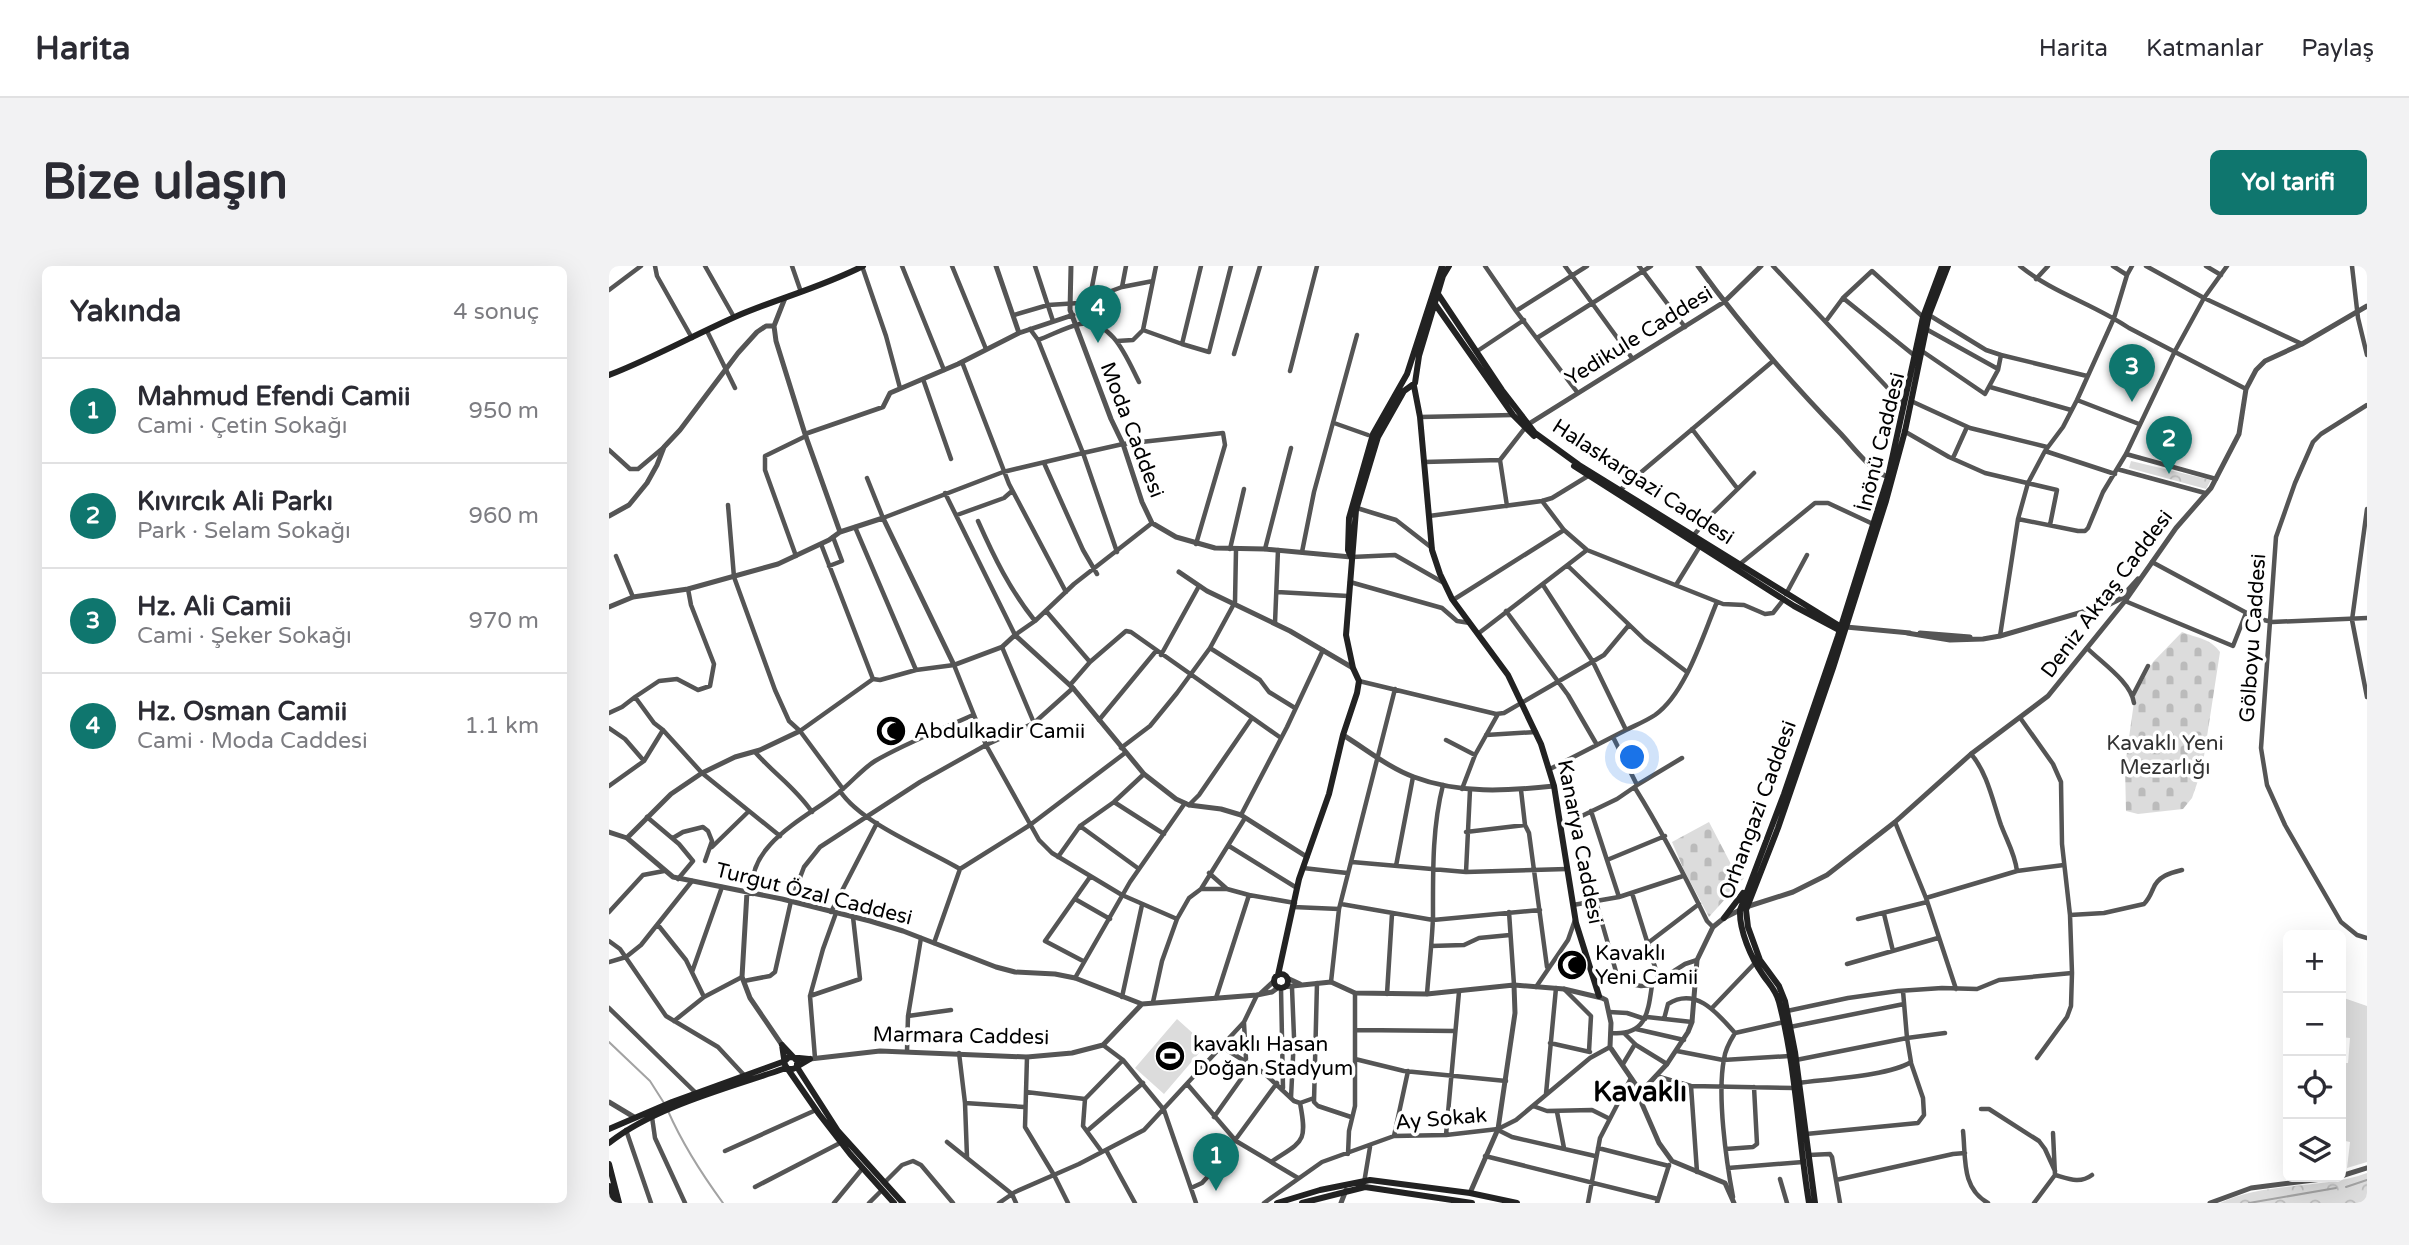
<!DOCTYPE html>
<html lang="tr">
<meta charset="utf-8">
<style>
:root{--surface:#fff;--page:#f2f2f3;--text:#2b2b33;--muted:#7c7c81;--line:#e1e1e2;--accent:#0f766e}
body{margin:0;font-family:"Varela Round",sans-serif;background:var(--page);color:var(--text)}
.controls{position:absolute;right:21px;bottom:21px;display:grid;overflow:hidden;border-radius:10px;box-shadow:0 7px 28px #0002}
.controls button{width:63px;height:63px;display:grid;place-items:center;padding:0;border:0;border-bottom:2px solid var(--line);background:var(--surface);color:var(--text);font:35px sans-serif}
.you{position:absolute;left:1024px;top:492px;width:24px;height:24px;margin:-18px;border:5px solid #fff;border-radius:50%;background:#1a73e8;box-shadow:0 0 0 10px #1a73e833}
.badge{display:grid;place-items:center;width:46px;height:46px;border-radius:50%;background:var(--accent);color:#fff;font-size:23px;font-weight:700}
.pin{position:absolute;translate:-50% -58px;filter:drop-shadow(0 2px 4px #0008)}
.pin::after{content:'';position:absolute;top:37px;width:24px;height:21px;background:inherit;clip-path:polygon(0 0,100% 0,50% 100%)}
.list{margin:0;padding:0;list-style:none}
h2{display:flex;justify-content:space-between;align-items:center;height:91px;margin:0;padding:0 28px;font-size:30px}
h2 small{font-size:23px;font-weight:400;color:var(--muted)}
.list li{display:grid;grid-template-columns:46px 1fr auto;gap:21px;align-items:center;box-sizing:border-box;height:105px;padding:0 28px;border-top:2px solid var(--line)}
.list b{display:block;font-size:26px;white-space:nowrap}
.list p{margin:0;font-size:23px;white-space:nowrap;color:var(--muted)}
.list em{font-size:23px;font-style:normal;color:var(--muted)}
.icon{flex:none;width:38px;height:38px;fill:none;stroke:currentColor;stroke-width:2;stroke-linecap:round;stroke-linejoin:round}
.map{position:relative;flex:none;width:1758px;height:937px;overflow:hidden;border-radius:10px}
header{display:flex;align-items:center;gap:42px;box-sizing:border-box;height:98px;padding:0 35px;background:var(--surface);border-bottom:2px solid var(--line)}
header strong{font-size:33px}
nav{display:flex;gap:38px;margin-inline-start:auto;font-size:24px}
.intro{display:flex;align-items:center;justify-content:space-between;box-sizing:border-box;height:168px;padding:0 42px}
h1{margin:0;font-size:49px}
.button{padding:18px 32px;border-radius:10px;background:var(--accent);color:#fff;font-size:24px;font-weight:700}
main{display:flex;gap:42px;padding:0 42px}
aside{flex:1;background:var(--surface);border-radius:10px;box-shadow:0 7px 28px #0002}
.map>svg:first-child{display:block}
.green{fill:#dcdcdc}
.cemetery{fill:url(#cemetery-stones)}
.park{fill:url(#park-crowns)}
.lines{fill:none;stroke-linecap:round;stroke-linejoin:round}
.stream{stroke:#a3a3a3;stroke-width:2}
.minor{stroke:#555;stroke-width:4.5}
.tertiary{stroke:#555;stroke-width:5}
.secondary{stroke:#222;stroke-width:6}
.labels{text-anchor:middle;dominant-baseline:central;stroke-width:7;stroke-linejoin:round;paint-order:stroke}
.street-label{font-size:21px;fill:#000;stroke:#fff}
.poi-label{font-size:21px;fill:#000;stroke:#fff;text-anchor:start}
.park-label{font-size:21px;fill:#333;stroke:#fff}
.district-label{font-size:28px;font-weight:bold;fill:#000;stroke:#fff}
</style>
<header>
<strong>Harita</strong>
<nav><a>Harita</a><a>Katmanlar</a><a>Paylaş</a></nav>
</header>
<div class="intro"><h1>Bize ulaşın</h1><a class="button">Yol tarifi</a></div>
<main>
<aside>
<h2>Yakında<small>4 sonuç</small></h2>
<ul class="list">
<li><span class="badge">1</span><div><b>Mahmud Efendi Camii</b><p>Cami · Çetin Sokağı</p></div><em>950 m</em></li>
<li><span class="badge">2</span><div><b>Kıvırcık Ali Parkı</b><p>Park · Selam Sokağı</p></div><em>960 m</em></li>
<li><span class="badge">3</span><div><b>Hz. Ali Camii</b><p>Cami · Şeker Sokağı</p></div><em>970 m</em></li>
<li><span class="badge">4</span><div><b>Hz. Osman Camii</b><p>Cami · Moda Caddesi</p></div><em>1.1 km</em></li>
</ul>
</aside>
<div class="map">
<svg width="1758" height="937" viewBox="0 0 1758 937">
<defs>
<pattern id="cemetery-stones" width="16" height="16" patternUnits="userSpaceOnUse" patternTransform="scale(1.75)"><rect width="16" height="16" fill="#dcdcdc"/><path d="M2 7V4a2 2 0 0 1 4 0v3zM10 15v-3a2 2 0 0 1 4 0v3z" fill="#bbb"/></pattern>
<pattern id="park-crowns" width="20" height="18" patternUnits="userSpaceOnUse" patternTransform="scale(1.75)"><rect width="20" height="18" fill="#dcdcdc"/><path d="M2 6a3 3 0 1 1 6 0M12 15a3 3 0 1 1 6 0" fill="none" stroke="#bbb"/></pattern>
</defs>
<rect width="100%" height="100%" fill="#fff"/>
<path class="green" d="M1732,731L1758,740V896L1738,902L1741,876L1732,874V797H1739L1741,772L1732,771Z
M568,753L597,779L555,828L526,802Z"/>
<path class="cemetery" d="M1573,366C1587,372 1601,372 1611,386L1593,503L1583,532L1574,543L1529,548L1517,545L1516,500L1526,429L1544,396Z
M1100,556L1123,600L1135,612L1100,651L1075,604L1063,576Z"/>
<path class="park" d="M1522,195L1602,214L1597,223L1520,202Z
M1758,907V937H1611C1657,915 1711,924 1758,907Z"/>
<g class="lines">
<path class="stream" d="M0,776L41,815L55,837
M59,845C74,879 92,907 114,937
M1737,921L1758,914
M1640,937L1727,922"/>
<path class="minor" d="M46,0L48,10L83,72
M96,0L125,51
M183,0L192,26
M253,0L277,70L291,122
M293,0L335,104
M343,0L377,83
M426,0L444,55
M547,0L534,64L573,78L592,0
M876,0L907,45L968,126
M956,0L1023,92
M1030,0L1076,61
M1164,0L1291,135L1295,136
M1411,0C1444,27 1485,38 1520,62L1637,123
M1504,0L1518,9
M1537,0L1595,32L1693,78
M1597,0L1612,9
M1743,0L1749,52L1758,89
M1427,13L1439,0
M513,21L517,0
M0,24L32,0
M481,31L487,0
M1234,32L1306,90
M907,45L978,0
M405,49L439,39L470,37L513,21L544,15
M1320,49L1377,84L1392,89
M1217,55L1234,32L1263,5L1314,51
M421,63L429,74L474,187L514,178L614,167L616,179L587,278
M1317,63L1389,103
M98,65L126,122
M928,72L1042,0
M429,74C443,69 457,61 471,58C504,53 518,93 530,116
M508,75L524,74L534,64
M573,78L600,86L622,0
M1313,85L1376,128L1389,104L1392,89L1478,110
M867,86L915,54
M625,88L651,0
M353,96L400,218L457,326
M681,105L708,0
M314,113L342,193
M1381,121L1462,144
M1468,134L1530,158
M1302,135L1361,162L1438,181
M1758,139L1712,168L1704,176L1686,217L1667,271L1652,482L1658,519L1676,559L1732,656L1748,669L1758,672
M811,151L904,149
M725,157L759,169
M1083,163L1128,222
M1295,165L1340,191L1376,207L1448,224L1441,259
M0,184L21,203H29L54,182
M1436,185L1506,208
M1517,188L1607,213
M1344,192L1358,161
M891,194L898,240
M815,196L891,194L916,162
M435,197L474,284L488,308
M1508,203L1596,227
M258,212L274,252L394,206L474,187L508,286
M1011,224L1164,95
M336,227L406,369L426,355L465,318L543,257
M933,235L955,264L978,284L1114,338L1135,339L1156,348L1164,347L1175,333
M119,239L125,311L166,424L180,455L191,465L234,523
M748,242L787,254L823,282
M1758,243L1743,354L1758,431
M348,249L395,232L403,225
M820,250L933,235L943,232L979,210
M1409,253L1469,265H1476L1479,262L1494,226L1517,188L1566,85L1595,32L1618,0
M369,255C385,291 401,324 426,355
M246,261L307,404
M1084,270L1100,251L1145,207
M212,278L264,413
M621,283L635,223
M656,283L682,182
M693,286L705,226L748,69
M7,290L24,331
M187,290L156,204V190L197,170
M743,291L786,289L835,317
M1543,296L1647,352L1663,356L1758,352
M1131,298L1206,237H1219L1264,258
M220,300L233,295L224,271
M959,300L1036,374L1078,406
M741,316L833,342L848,355L861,357
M934,319L984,396L1017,464L941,503
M1067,319L1091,280
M668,326L739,330
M1177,328L1198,289
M844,334L955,264
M1516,335L1624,380L1637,347
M437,345L481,396
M897,345L959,429L988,479
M666,357L669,284
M870,367L978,284
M1391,370L1409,253L1419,217L1436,185L1454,161L1468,134L1505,52L1518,9L1523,0
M393,381L425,457
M601,382L651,414L660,426L686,442
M1478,382C1493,397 1522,416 1525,437
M552,389L590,320
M264,413L271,414L307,404L345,399L377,479L425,457L464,422
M750,415L887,448L895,447L995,389L1020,359
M461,419L481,396L517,365L522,366L672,472
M1524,429L1539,400
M26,431L50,415L68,413L89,424L101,420L105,398L82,339L79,323
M0,447L13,441L26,431L45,457L54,464L93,507L171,570
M490,454L547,385
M0,462L16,473L35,495
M1017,464C1027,459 1037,455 1046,449C1077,427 1094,369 1108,336
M191,465L264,413
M877,469L927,466
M1004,471L1028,519L1073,492
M837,474L866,489
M512,482L541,460L568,427L601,382L626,336L627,284
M146,486C165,508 186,521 203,546
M1362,488C1378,506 1384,536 1392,559C1398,575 1406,588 1408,605L1455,599
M0,520L35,495L54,464
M1026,522C1053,565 1076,610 1098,655L1104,661
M853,523L866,489L889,448
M912,524L916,559L920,567L938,701
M231,525C253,558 316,582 351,603L325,677
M505,536L555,568
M580,539L590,529L643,452
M982,545L1010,631L1074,610
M632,549L678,461L714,384
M38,551L70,578L84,595L69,613
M1286,556L1317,632L1347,723
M471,560L530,603
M952,560L1008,533L1027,520
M857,566L916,559
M64,572L74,566L94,561L99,565L103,575L96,595
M620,580L688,622
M103,581L140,545
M449,591L471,560L505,536L535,508
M998,594L1056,570
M743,596L857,606L958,603
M787,600L804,511
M694,602L738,607
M351,603L421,559L516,487
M857,606L861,524
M600,607L618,623L640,629L686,637
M592,623H617
M1023,627L1050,714
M144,628C136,579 197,552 229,527C242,517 253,503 266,495C295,478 333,463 364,449
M1317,632L1408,605
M466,633L501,653
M987,636L1010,716
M732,638L824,654L931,644
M964,639L1010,631
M684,641L730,643
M0,646L34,609L55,605
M222,646L268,557
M900,646L905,719
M1275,648L1284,685
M1461,649L1495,647L1535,638C1540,633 1541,630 1544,623C1549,610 1561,607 1573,604
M1249,653L1318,636
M49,659L77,694L95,731
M0,675L11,683L57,750L109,781L135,809
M1039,677L1090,638
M822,680L855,679L870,672L901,669
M474,695L436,675L481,611
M0,696L17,691L32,679L83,615
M1238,698L1329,672
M83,706L113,621
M986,711L1032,720L1043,719
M466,712L521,616L576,537
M135,715L161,710L166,706L182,635L195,601L211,581L311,516L377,479L430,574L443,587L513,629L568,653
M722,716L730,643L786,423
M708,717L705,836L709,840L742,851
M927,721L959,674L966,654
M672,722L674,822
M955,723L982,750L980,785
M1294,725L1298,772L1336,767
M778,728L783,648
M818,728C820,702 823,677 824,651C824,607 823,562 834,519
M201,730L251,713L244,651
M513,731L533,639
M607,732L640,629
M544,736L553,695L568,653L580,632L592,623L636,552
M0,742L87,827
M1103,742L1146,697
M1178,745L1239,732L1289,725L1333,722L1368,723L1390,714L1463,707L1461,649L1453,578L1452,516L1444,498L1412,453
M1000,746L1018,747L1036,753
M299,750L342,744
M1038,751L1083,756
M1055,753L1059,738C1087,720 1109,748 1126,767
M65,755L95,731L133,711
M635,757L637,793
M1181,761L1295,738
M1027,763L1075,774
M746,764L846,765
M1002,767C1037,770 1039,747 1043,719L1076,698L1088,694
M1016,768L1027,779L1058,798
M941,777L981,786
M494,779L514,794L555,844L587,937
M613,781L655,807L685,835L691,837L705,832
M298,785L299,750L312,672
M1068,785L1114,794L1181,790
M350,787L356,837L415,841
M418,791L416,861L445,909L459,937
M206,792L201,730L214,683L227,647
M1428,792L1458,751L1462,740L1463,707
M746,793L795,805L897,815
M1187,794L1298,772L1302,796C1280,810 1217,813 1189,817
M1014,798L1026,778
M1047,810L1082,820L1185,822
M579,819L627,875L689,912
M1082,820L1088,906
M417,826L476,833
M937,828L947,722
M682,832L685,771L683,722
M356,837L358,891
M924,840L938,845L983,844L999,852
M1372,843H1380L1430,875L1436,883L1446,905
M948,846L955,882
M43,851L46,872L76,937
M605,851L642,799
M17,864L42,937
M889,864L903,871L986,890
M478,865L534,817
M1354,865C1357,892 1352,922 1379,937
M1197,868L1309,857L1315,849L1314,832L1302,797
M837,869L850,726
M785,870L799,805
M338,876L403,928L407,937
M989,882L1060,900
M1117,883L1144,881L1148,878L1145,821
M497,884L526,937
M116,885L207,844
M493,886L474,860L476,833L514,794
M739,888L740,865L746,840V727
M1200,889L1221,888L1223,891L1231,937
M876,890L1049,933
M662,896C693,875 699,878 691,837
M1119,902L1194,896
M1446,909C1460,913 1471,918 1483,909
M1171,913L1178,937
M1227,914L1344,888L1356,887
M276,916L293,899L304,895L312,899L344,937
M755,917L761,881
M146,921L231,877
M582,922L593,917L602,907L668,817
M1124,931C1117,894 1108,829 1115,793C1116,784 1121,775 1126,767L1175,756
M225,937L253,903
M260,937L273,924
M390,937L406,926L470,898L535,864L635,756L648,729
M655,937L713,896L785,870L837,869L889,863L907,854L981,792L1001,781
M979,937L991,872L1022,812
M1048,937L1060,899
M1425,937L1446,909L1444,867"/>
<path class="tertiary" d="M387,0L410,67L464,49
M462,0L461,44L502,153L514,178L533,236L543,257L567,271L606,282L656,283L742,291
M1089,0C1132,60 1181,115 1232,168C1245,182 1261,204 1279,211
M176,32L165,60L167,75L196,168L231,266L274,252L345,399L393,381L406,369L464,422L535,508L567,533L580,539L612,543L632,549L698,591
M918,159L1115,36L1152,0
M196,168L274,141L281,127L349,98L410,67
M0,250L20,239L38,217L48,199L55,181L71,164L129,87L148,66L157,60H165
M570,306L598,325L681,365L744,402
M0,341L24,331L79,323L169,298L220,274L231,266
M1237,361L1301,367
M1298,367L1341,374L1374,373L1391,370L1501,338L1511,333L1529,313
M1311,367L1361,371
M734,469C757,483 780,502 805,511C850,528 898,525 945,520
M0,566L18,572L64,611L173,633L261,655L294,665L387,701L406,706L446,708L466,712L533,738
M18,572L62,528L93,507L126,491L151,484L191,465
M138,626L133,711L141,732L173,779
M678,712L691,718
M674,721L722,716L746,727L818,728L905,719L955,723L993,732L997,734L1002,757L1001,781L1029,822L1033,838L1050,877L1063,895L1116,917L1125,937
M651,728L665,715
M201,793L271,785L418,791L463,787L494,779L533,738L648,729L663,726L670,721
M1031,827L1058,798L1079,766L1083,756L1088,694L1104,661L1115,652L1137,641L1184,626L1218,609L1286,556L1362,488L1439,430L1516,335L1567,262L1602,222L1630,168L1637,123L1647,104L1656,95L1693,78L1758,40
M0,836L25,851
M1732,910L1758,902
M861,927L889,863L906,747L905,719
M732,937L737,924
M1601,937L1642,922L1729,911"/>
<path class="secondary" d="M829,28L893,124L926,167L970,199L1229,359L1235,360
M826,38L904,149L925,170
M0,109C44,92 85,69 128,50C170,32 213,21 254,0
M805,120L811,151L823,284L831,308L843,333L899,409L932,478L945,520L967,657L990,730
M965,200L1185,340L1232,365
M742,291L739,284L740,252L764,168L798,108L833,0
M1115,652L1134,627
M665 715a7 7 0 1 1 14 0a7 7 0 1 1-14 0Z
M669,709L690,613L720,528L734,469L748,427L750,415L744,402L737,369L747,244L769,171L795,125L806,117L810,90L834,10L840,0
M173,779L188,795V801L229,865L294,937
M173,779L176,799L210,848L241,888L285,937
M0,863L63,836L176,795L180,791L200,793
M0,877C45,841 119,822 174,803H184L201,793
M0,898L10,937
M0,920L4,937
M668,937L711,924L761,914L861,927L908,937
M693,937L756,921L863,937
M1200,937C1189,870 1187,801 1170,736C1167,724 1160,718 1154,709C1142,692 1130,664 1131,644L1175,528L1229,370L1279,211L1314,51L1333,0
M1206,937L1186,786L1176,735L1170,720L1151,694L1139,661L1137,644L1169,562L1224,402L1277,235L1296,165L1320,49L1339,0"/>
</g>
<defs>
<g id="mosque-disc" transform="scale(1.575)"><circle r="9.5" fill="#000" stroke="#fff"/><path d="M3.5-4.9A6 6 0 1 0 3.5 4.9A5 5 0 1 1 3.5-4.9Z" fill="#fff"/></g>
<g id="stadium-disc" transform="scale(1.575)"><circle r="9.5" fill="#000" stroke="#fff"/><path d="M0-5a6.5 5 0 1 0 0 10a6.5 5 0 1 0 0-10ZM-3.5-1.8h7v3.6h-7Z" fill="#fff"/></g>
</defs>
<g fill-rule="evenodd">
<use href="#mosque-disc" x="282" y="465"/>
<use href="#mosque-disc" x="963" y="699"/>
<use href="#stadium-disc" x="561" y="790"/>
</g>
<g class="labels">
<g class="street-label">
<text transform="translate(1030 70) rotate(-32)">Yedikule Caddesi</text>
<text transform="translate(523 164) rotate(69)">Moda Caddesi</text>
<text transform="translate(1272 176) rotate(-76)">İnönü Caddesi</text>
<text transform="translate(1034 216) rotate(33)">Halaskargazi Caddesi</text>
<text transform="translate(1498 328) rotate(-53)">Deniz Aktaş Caddesi</text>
<text transform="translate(1644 372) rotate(-86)">Gölboyu Caddesi</text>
<text transform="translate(1149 544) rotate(-70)">Orhangazi Caddesi</text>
<text transform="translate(971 576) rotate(79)">Kanarya Caddesi</text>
<text transform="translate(205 628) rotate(14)">Turgut Özal Caddesi</text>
<text transform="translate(352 770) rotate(1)">Marmara Caddesi</text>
<text transform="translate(832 853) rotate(-5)">Ay Sokak</text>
</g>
<g class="poi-label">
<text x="305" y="465">Abdulkadir Camii</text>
<text x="986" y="687">Kavaklı<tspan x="986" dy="24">Yeni Camii</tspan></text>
<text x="584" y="778">kavaklı Hasan<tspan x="584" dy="24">Doğan Stadyum</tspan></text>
</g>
<g class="park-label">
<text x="1556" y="477">Kavaklı Yeni<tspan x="1556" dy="24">Mezarlığı</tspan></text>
</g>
<g class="district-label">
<text x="1031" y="826">Kavaklı</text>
</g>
</g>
</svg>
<div class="controls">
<button>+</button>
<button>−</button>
<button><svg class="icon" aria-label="locate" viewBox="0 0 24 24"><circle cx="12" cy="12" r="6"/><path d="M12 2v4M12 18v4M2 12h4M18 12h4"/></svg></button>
<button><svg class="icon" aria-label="layers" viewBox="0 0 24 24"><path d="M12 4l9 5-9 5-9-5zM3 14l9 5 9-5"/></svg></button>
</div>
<div class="you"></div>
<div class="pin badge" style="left:607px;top:925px">1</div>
<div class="pin badge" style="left:1560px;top:208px">2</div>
<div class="pin badge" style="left:1523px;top:136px">3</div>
<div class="pin badge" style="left:489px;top:77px">4</div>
</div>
</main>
